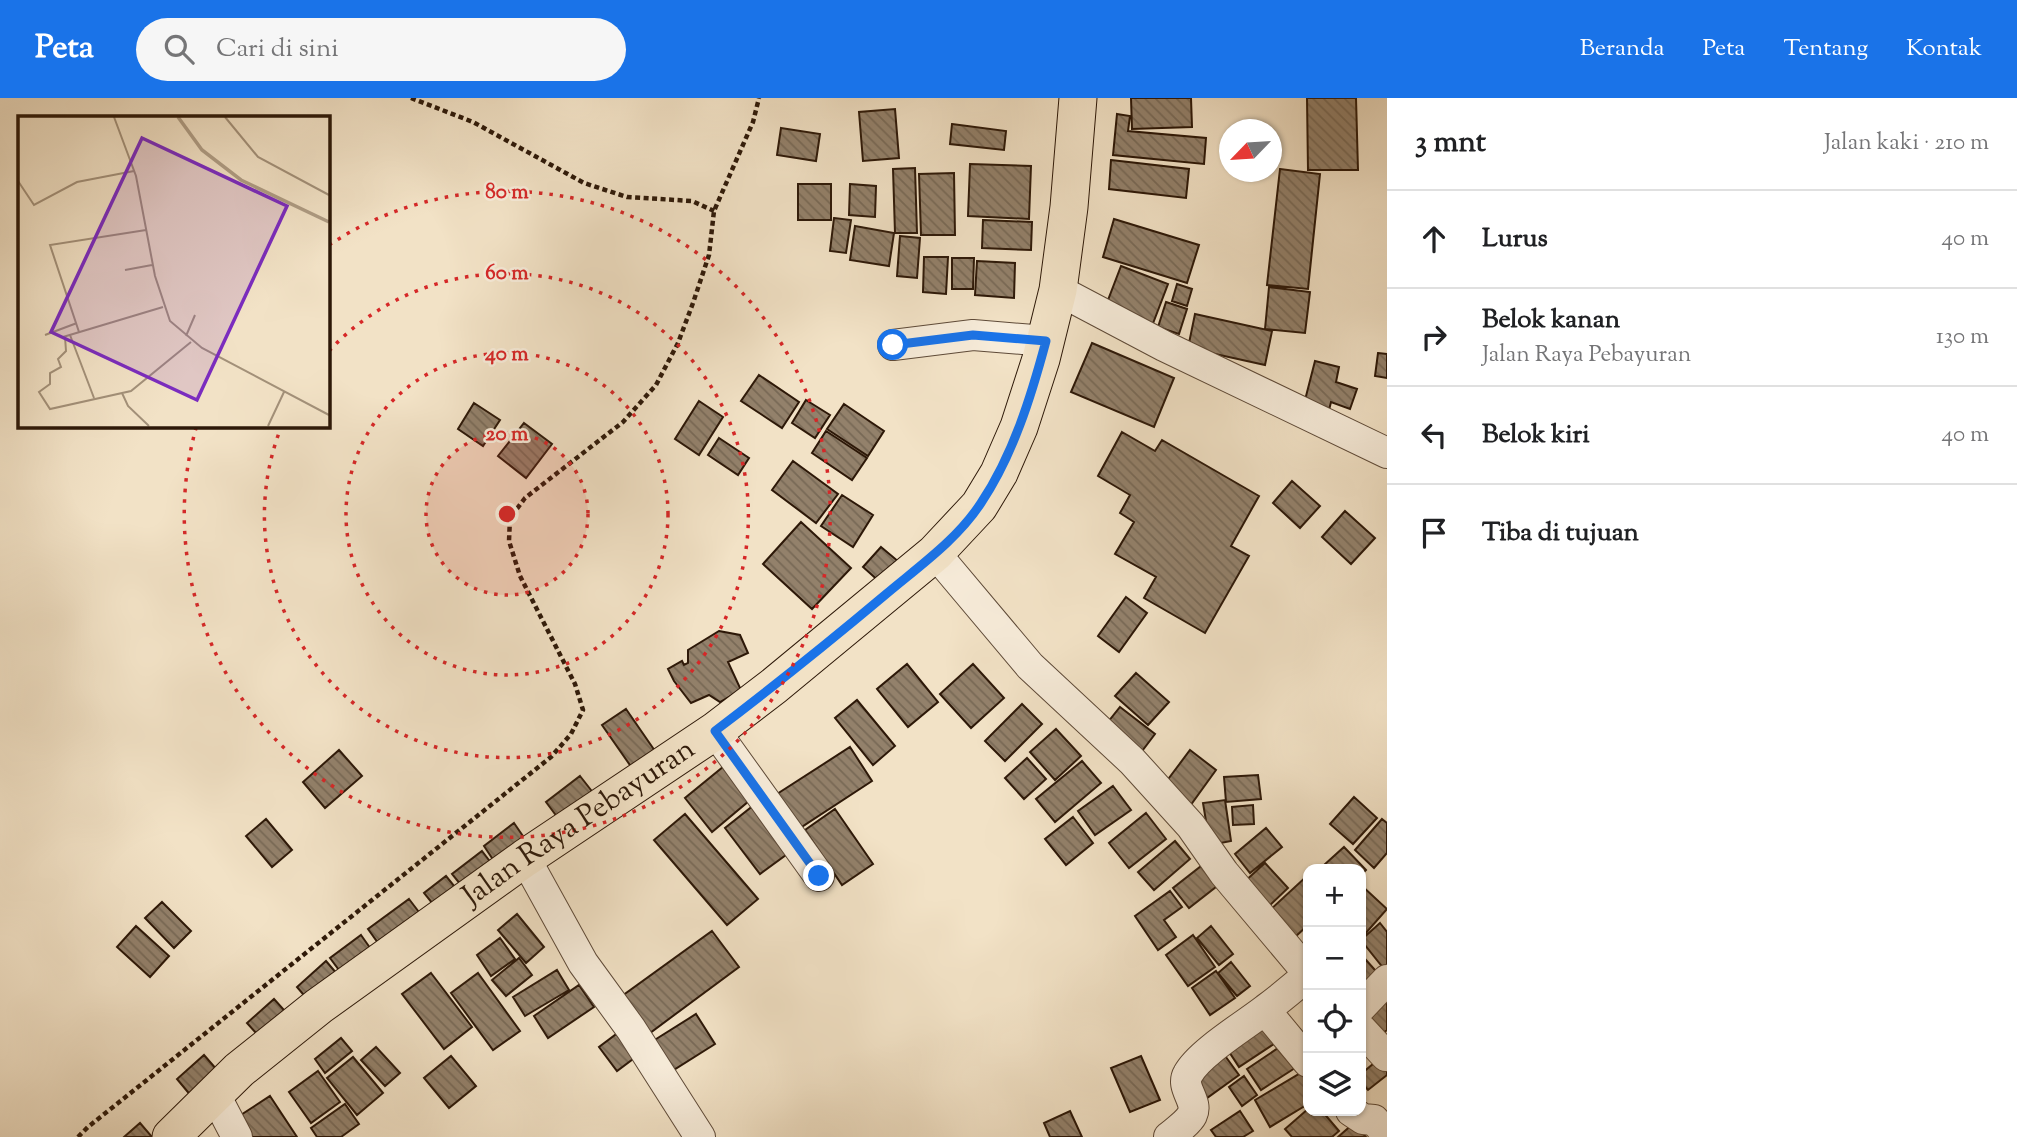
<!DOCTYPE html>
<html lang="id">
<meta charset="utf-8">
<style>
:root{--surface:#fff;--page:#f6f6f6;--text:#202124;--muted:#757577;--line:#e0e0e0;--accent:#1a73e8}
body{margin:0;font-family:"Sorts Mill Goudy",serif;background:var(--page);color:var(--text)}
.controls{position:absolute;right:21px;bottom:21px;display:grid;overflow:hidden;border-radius:14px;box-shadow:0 2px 5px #0004}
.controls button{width:63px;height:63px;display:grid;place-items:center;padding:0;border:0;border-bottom:2px solid var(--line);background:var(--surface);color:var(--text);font:35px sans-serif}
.compass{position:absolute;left:1219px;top:21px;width:63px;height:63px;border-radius:50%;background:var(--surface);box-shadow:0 2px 5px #0004;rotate:245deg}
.stop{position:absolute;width:21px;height:21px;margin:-16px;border:5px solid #1a73e8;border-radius:50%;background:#fff}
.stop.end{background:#1a73e8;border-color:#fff;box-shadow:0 2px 7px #0008}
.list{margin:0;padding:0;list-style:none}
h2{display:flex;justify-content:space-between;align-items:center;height:91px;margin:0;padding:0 28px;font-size:30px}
h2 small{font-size:23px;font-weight:400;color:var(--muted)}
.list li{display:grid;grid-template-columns:46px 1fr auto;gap:21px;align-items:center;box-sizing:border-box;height:98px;padding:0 28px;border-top:2px solid var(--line)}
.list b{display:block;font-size:26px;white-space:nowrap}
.list p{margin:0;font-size:23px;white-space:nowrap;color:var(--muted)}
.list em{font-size:23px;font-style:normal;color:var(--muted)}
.icon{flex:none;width:38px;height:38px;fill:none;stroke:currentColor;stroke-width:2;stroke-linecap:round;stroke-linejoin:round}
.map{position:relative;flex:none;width:1387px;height:1039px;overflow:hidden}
header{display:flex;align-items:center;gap:42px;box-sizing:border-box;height:98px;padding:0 35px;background:var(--accent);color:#fff}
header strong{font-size:33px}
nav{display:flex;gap:38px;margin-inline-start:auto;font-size:24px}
.search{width:490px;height:63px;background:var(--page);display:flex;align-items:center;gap:18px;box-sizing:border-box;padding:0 24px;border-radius:38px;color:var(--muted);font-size:26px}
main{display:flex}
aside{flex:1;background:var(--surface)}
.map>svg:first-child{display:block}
.building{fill:url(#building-back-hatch);stroke:#2d1808;stroke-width:2}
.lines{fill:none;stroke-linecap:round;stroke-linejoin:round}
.minor-casing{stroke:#5e4a38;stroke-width:32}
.major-casing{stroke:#2d1808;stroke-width:39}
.path{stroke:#2d1808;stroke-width:4.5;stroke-dasharray:5 3.5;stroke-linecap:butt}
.minor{stroke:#f7ecda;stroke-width:30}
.major{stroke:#f2e2c6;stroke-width:37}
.route{stroke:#1a73e8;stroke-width:9}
.ring{fill:none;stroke:#d62828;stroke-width:3.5;stroke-dasharray:3.5 7}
.labels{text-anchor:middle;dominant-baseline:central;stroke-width:5;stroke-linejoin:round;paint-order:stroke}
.street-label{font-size:30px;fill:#2d1808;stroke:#f7ecda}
.inset-river{fill:none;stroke:#af9d85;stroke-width:3.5}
.inset-road{fill:none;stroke:#a3917a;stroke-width:2}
.view{fill:#7b2cbf;fill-opacity:0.15;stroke:#7b2cbf;stroke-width:3.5}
.inset-edge{fill:none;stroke:#2d1808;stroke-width:3.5}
.centre{fill:#d62828;stroke:#f7ecda;stroke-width:3.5}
.ring-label{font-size:21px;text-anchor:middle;font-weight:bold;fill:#d62828;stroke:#f7ecda;stroke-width:5;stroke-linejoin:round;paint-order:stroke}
</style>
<header>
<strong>Peta</strong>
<div class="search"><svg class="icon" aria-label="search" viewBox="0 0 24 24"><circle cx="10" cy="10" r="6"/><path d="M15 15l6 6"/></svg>Cari di sini</div>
<nav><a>Beranda</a><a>Peta</a><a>Tentang</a><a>Kontak</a></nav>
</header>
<main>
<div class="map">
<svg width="1387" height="1039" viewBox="0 0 1387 1039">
<defs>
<pattern id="building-back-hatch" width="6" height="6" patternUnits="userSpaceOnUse" patternTransform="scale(1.75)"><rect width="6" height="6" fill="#93816b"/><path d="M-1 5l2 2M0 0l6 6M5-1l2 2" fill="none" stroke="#786956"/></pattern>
</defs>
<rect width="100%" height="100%" fill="#f2e2c6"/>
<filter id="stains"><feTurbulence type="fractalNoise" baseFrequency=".00286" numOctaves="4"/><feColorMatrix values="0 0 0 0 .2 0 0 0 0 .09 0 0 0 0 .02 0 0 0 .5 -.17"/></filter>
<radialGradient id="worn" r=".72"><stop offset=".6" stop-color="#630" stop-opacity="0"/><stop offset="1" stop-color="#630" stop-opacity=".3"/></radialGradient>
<path class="building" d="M1131,0H1191L1192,29L1132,31Z
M1307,0H1356L1358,72H1308Z
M895,11L899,60L863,63L859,14Z
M1117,16L1130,18L1128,33L1206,40L1204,66L1113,57Z
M952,26L1006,33L1004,52L950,46Z
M781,30L820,36L816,63L777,57Z
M1111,62L1189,71L1186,100L1109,91Z
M970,66L1031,68L1029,121L968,118Z
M915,70L917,135H895L893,71Z
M1280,71L1320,76L1308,191L1267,187Z
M954,75L955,137H921L919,76Z
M798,86H831V122H798Z
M850,86L876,88L875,119L849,117Z
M834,120L851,122L846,155L830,153Z
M1114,121L1199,147L1187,185L1103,159Z
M983,122L1032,124L1031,152L982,150Z
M855,128L894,135L889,168L850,162Z
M900,138L920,140L917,180L897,178Z
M924,159H948L946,196L923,194Z
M952,160H974L973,191H952Z
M977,163L1015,165L1014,200L975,197Z
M1121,168L1168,186L1152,228L1105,210Z
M1177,186L1192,191L1187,208L1172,203Z
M1269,189L1310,194L1305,235L1265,231Z
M1166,204L1187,211L1179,236L1158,229Z
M1195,216L1272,233L1265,267L1188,250Z
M1092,245L1174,280L1154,329L1071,294Z
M1378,255L1387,256V280L1375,278Z
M1315,263L1339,269L1336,284L1357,291L1350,311L1331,304L1329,312L1304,306Z
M759,277L799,304L782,330L741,303Z
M806,302L830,317L815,340L792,325Z
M699,303L723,319L699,357L675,341Z
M474,305L500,322L483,348L458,331Z
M844,306L884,333L868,358L827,331Z
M524,325L552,346L526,380L498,358Z
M826,333L867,360L852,382L812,355Z
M1122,334L1155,353L1162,342L1259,398L1231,448L1249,458L1205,535L1144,500L1156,479L1115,456L1134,424L1120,415L1130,397L1098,378Z
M719,340L749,360L738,377L708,357Z
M793,363L838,396L816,425L772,392Z
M1292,383L1320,408L1300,430L1273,405Z
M842,397L873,417L853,449L821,428Z
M1345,413L1375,440L1351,466L1322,439Z
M801,424L851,470L812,511L763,466Z
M881,449L899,464L881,485L863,469Z
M1126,499L1147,515L1119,554L1098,538Z
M719,533L740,537L748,555L728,564L741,592L720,604L709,597L691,605L674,583L668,571L682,563L684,567L688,565V552Z
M907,566L938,604L908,629L877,591Z
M973,566L1004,600L971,630L940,596Z
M1136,575L1169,604L1148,627L1115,598Z
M857,602L895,648L873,667L835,620Z
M1022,606L1042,626L1005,663L985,643Z
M1120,609L1155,636L1139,657L1104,629Z
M626,611L655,653L632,670L602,627Z
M1056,631L1081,658L1055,682L1030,654Z
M850,649L872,683L800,730L777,696Z
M339,652L362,678L325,710L303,684Z
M1190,652L1216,672L1190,708L1163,688Z
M1027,660L1046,681L1024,701L1005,680Z
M1082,663L1101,685L1055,724L1036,701Z
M729,664L756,697L712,734L685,700Z
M1258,677L1261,701L1226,704L1224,679Z
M580,678L598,701L564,728L546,704Z
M1113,688L1131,712L1095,737L1078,713Z
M1354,699L1377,720L1353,746L1330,726Z
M1225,702L1231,743L1210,747L1203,705Z
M754,707L790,754L760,776L725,730Z
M1253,707L1254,726L1233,727L1232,709Z
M835,711L873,766L842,787L805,732Z
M1146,715L1166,741L1129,770L1109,745Z
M685,716L758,801L727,827L654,742Z
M1073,719L1093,745L1066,767L1045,741Z
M266,721L292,752L272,769L246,738Z
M1382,721L1387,725V755L1374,770L1355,752Z
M514,725L527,744L496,766L484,748Z
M1266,730L1282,749L1250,775L1235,756Z
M1175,743L1190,761L1154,792L1138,774Z
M1344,749L1366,772L1361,777V771H1328L1324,767Z
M482,753L498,774L469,797L452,776Z
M1205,765L1221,785L1189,810L1173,790Z
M1265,765L1288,790L1267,810L1243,785Z
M1308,777V827L1295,839L1270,812Z
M446,778L463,799L441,816L424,795Z
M1361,787L1387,811L1365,836L1361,832Z
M1170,793L1182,809L1164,822L1176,839L1158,852L1135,818Z
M409,801L428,826L386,856L368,831Z
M162,804L191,833L174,850L145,820Z
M517,816L544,849L526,865L498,832Z
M1380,825L1387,834V869L1384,871L1361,842Z
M136,828L169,858L150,879L117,849Z
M1211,828L1233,856L1219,867L1197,840Z
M712,833L739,869L650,935L622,898Z
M361,837L375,857L345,880L330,860Z
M1193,837L1215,869L1188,888L1166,857Z
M500,840L515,861L491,878L477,857Z
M519,860L532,877L506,898L492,882Z
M1366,862L1383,881L1361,902V867Z
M326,863L343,883L314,909L297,889Z
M1231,864L1250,888L1237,898L1218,875Z
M557,872L569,892L525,918L513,899Z
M1216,873L1235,900L1210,917L1192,890Z
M431,875L472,929L444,951L402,896Z
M478,875L520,933L493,952L451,895Z
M579,887L594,909L548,940L534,918Z
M274,901L292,921L265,945L247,925Z
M1387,901V932L1377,940L1362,921Z
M696,916L715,946L672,973L653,943Z
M1261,921L1277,944L1239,969L1224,946Z
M623,931L641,955L617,973L599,949Z
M341,940L352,953L325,975L315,961Z
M1281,948L1295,970L1261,992L1247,971Z
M376,949L400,975L385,988L361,962Z
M1223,955L1239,977L1207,1000L1191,978Z
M204,957L224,980L197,1005L177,981Z
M451,958L476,988L449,1010L424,980Z
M1141,958L1160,1002L1130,1014L1111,970Z
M353,959L383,995L357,1017L327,980Z
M1379,961L1387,971V977L1368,992L1361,984V976Z
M318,973L340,1004L311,1025L289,994Z
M1304,973L1308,980V1006L1270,1029L1255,1002Z
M1244,978L1257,997L1242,1008L1229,989Z
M270,998L297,1039H240L230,1024Z
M345,1006L359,1026L341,1039H317L311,1030Z
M1308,1011V1013H1322L1339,1033L1332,1039H1292L1285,1031Z
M1070,1013L1082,1039H1050L1044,1025Z
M1240,1013L1253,1033L1243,1039H1216L1211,1032Z
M140,1025L152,1039H124Z
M1354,1025L1366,1039H1338Z"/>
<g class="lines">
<g class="minor-casing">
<path id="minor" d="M1058,192L1164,248L1387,355
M893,247L973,237L1046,243
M935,455L1030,568L1132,663L1191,728L1224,775L1308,875
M715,633L819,778
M525,760L583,865L631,931L700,1039
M1361,909L1387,882
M1265,912L1308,964
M1361,931L1386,958
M214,995L237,1039
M1351,1013L1363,1021L1374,1022L1387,1036
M1169,1039C1176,1033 1188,1025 1192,1017C1199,1003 1180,990 1188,976C1199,955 1247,926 1266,911C1281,900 1294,889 1308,877"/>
</g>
<g class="major-casing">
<g id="major">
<path id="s1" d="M171,1039L239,972L319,908L525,760L715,633L774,588L935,455L979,408L999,375L1019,329L1041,261L1058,192L1069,109L1078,0"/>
</g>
</g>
<path class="path" d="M411,0L473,24L584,85L627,99L692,103L714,113
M78,1039L88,1029L551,659L571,636L583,612L575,586L520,478L509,443L510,420L525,400L623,324L656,287L678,245L693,205L709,157L714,113L753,24L759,0"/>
<use href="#minor" class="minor"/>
<use href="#major" class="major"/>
</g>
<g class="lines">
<path class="route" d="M819,778L715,633C773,589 829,544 885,497C918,469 957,442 981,405C1013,357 1031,299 1046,243L973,237L893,247"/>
</g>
<circle cx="507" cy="416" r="81" fill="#d62828" fill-opacity=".12"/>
<g class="ring">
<circle cx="507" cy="416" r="81"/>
<circle cx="507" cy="416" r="161"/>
<path d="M329 253A242 242 0 1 1 282 327"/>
<path d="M329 147A323 323 0 1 1 196 330"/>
</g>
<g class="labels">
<g class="street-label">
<text stroke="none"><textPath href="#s1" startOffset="516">Jalan Raya Pebayuran</textPath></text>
</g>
</g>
<g transform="translate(18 18)">
<rect width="312" height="312" fill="#f2e2c6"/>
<path class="inset-river" d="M160,1L184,34L223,64L311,106"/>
<path class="inset-road" d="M96,1L118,60L137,160L152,205L184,232L311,299M207,1L240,41L311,79M0,65L16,89L59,66L116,55M107,154L134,149M61,216L32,129L128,114M27,219L59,207M52,219L76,282M168,220L177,199M45,221L145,191M47,221L48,235L40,243L43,251L32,257V268L21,276L32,293L113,275L173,226M104,277L110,290L131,310M250,310L266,276"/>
<path class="view" d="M124,22L269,90L179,284L33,216Z"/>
<rect width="312" height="312" class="inset-edge"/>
</g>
<circle cx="507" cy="416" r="10" class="centre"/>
<g class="ring-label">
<text x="507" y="100">80 m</text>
<text x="507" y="181">60 m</text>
<text x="507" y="262">40 m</text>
<text x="507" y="342">20 m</text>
</g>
<rect width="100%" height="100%" filter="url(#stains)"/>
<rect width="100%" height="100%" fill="url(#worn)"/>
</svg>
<div class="controls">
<button>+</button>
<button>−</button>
<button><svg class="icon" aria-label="locate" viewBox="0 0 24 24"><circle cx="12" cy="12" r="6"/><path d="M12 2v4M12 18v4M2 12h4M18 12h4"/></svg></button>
<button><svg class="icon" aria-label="layers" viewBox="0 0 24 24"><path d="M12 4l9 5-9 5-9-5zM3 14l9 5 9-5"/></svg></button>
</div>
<svg class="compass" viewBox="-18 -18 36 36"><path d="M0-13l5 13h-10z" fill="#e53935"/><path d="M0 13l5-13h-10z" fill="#757577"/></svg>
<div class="stop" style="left:893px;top:247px"></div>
<div class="stop end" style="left:819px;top:778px"></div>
</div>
<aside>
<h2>3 mnt<small>Jalan kaki · 210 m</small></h2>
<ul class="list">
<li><svg class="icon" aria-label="ahead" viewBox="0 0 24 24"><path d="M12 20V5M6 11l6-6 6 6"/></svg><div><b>Lurus</b></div><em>40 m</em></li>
<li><svg class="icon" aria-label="right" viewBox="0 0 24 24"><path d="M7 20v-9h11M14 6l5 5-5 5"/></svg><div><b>Belok kanan</b><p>Jalan Raya Pebayuran</p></div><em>130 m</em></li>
<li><svg class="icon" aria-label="left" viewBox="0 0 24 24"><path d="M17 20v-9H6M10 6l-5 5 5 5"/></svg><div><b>Belok kiri</b></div><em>40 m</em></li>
<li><svg class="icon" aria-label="arrive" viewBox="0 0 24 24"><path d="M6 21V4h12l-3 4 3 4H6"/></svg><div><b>Tiba di tujuan</b></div></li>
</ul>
</aside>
</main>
